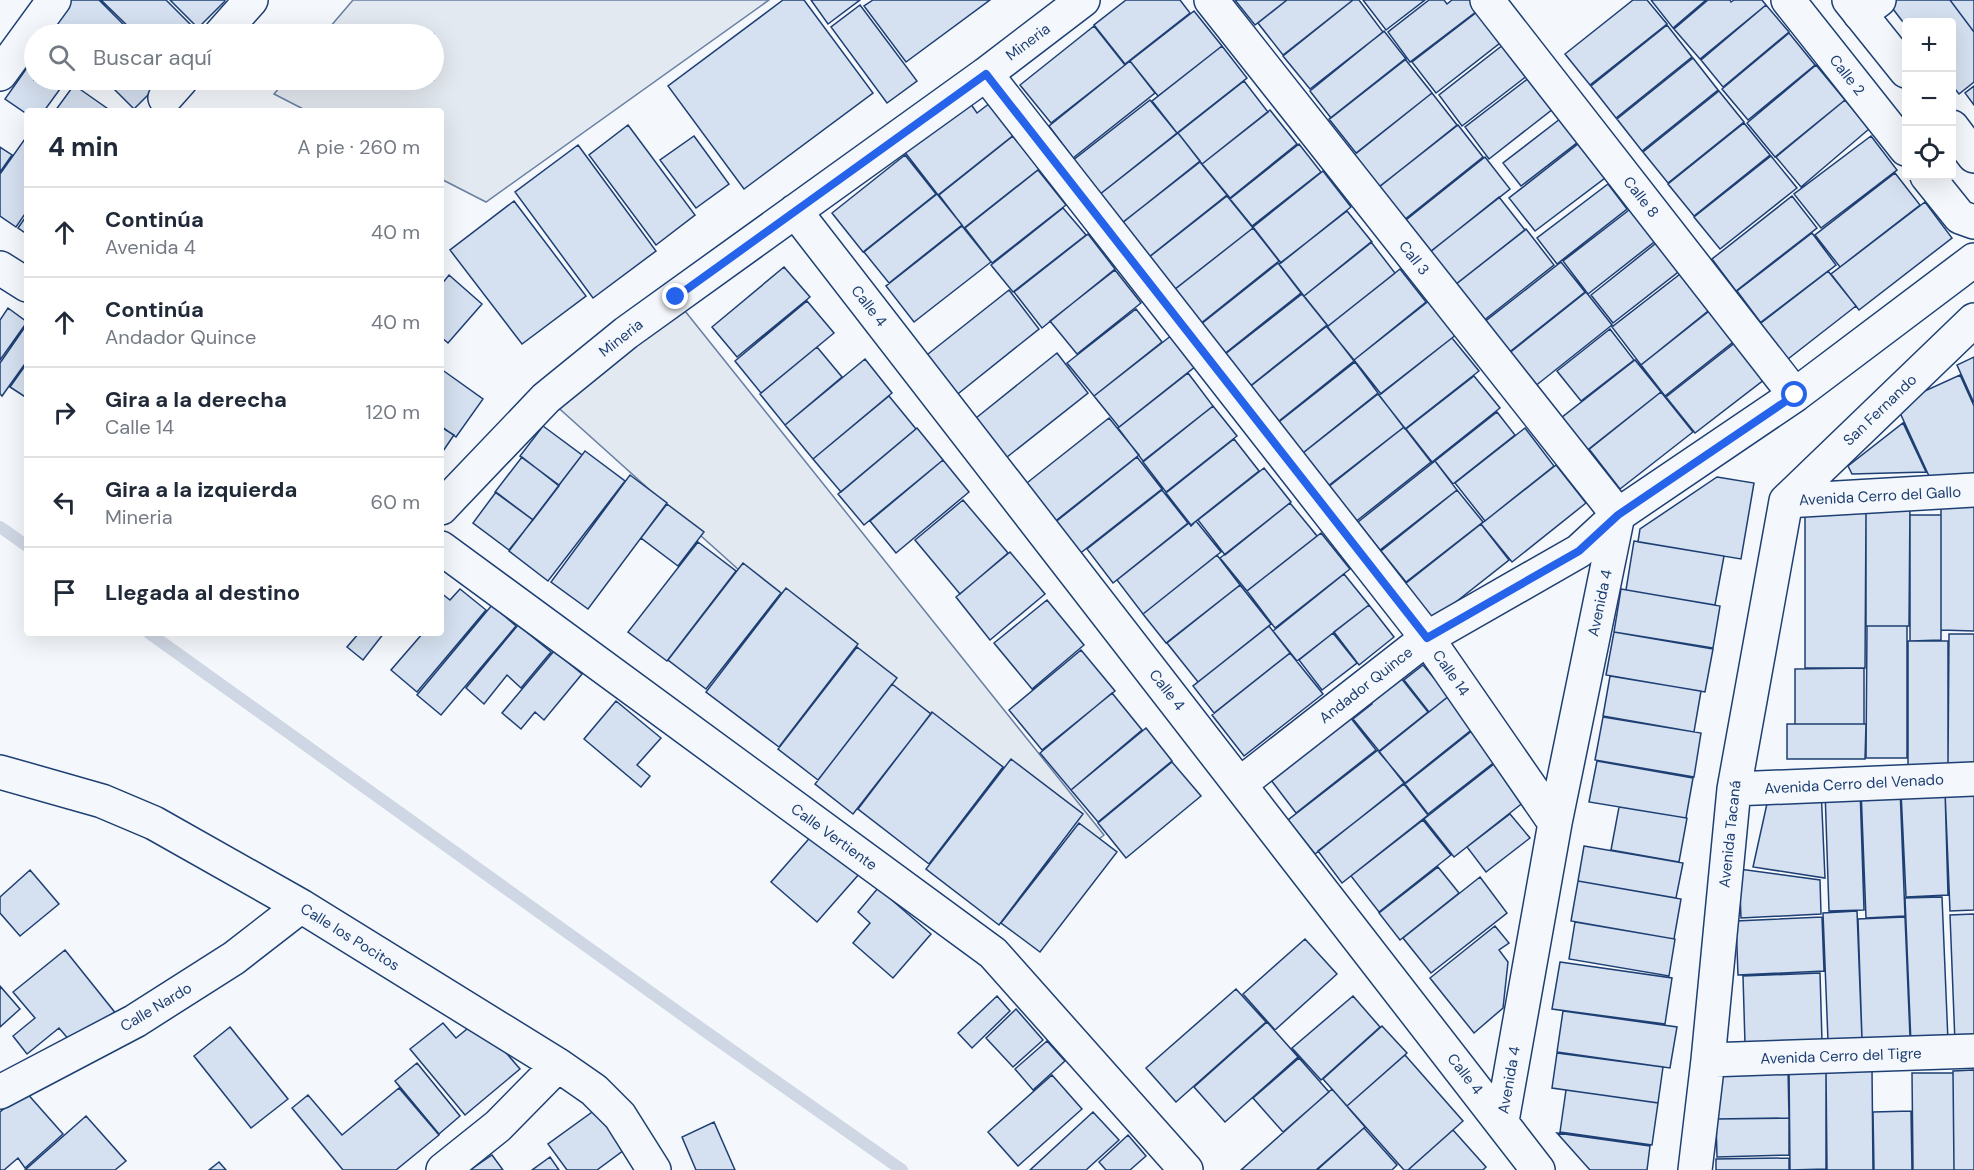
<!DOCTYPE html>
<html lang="es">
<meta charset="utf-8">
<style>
:root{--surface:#fff;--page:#f2f2f3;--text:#1f2937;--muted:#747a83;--line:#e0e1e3}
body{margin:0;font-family:"DM Sans",sans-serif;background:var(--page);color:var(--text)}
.controls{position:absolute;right:18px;top:18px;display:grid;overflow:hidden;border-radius:6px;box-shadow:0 6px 24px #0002}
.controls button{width:54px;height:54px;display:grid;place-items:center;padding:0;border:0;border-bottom:2px solid var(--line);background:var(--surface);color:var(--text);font:30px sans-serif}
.stop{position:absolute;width:18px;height:18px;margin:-14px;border:4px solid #2563eb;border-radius:50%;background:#fff}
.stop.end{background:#2563eb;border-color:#fff;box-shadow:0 2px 6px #0008}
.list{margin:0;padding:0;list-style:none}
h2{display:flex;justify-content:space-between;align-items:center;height:78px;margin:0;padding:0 24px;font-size:26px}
h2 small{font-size:20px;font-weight:400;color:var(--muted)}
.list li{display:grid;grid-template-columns:39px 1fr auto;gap:18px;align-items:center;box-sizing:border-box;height:90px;padding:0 24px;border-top:2px solid var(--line)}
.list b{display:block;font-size:22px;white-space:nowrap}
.list p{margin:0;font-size:20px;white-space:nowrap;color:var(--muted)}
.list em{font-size:20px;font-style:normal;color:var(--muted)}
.icon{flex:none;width:33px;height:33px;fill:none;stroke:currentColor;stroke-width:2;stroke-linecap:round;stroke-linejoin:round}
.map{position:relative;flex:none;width:1974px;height:1170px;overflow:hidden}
.search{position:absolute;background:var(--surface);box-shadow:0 6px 24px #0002;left:24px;top:24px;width:420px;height:66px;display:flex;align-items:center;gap:15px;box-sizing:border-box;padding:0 21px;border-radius:33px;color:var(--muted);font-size:22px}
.panel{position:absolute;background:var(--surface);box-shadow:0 6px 24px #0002;left:24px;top:108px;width:420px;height:528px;border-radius:6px}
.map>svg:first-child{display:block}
.green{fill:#e3e9f0;stroke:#687fa3;stroke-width:1.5}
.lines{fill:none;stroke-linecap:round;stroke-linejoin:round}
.stream{stroke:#cfd7e4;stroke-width:12}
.building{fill:#d5e0f0;stroke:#1d3f73;stroke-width:1.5}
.minor-casing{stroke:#1d3f73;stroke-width:36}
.tertiary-casing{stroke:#1d3f73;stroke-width:36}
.minor{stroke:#f4f7fb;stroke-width:33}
.tertiary{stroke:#f4f7fb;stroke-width:33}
.route{stroke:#2563eb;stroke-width:8}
.labels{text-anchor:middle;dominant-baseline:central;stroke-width:4.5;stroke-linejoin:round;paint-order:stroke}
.street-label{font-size:15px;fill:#1d3f73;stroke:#f4f7fb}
</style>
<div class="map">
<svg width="1974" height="1170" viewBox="0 0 1974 1170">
<rect width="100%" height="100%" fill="#f4f7fb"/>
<path class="green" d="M353,0H769L486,202L441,179V111H307L274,94L286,80H434V34H324Z
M677,301L1104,835L1067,865L552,402Z"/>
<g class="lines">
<path class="stream" d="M0,527L27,546
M149,633L709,1034L902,1170"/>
</g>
<path class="building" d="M63,0H99L133,34H60L44,19Z
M101,0H166L196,30L191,34H136Z
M170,0H224L225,1L198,28Z
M783,0H804L873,93L744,189L668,86Z
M811,0H860L828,24Z
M873,0H990L906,62L864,6Z
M1126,0H1180L1190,13L1125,64L1094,25Z
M1235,0H1287L1255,25Z
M1287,0H1353L1283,55L1258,23Z
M1353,0H1359L1383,32L1310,89L1283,56Z
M1363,0H1425L1386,30Z
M1429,0H1444L1447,4L1452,0H1475L1481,8L1410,62L1388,32Z
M1633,0H1647L1667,24L1590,85L1565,54Z
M1651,0H1706L1673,28Z
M1708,0H1730L1731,2L1734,0H1762L1766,5L1700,59L1674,29Z
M1896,0H1950L1974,32V82L1959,94L1952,85V22H1906V26L1890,5Z
M1950,0H1974V32Z
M860,5L917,81L887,103L831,27Z
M1766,5L1789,32L1723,87L1701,60Z
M1194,11L1222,46L1158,96L1130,61Z
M1477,12L1500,43L1436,93L1412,62Z
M1667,25L1692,57L1616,118L1591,86Z
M1094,26L1125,65L1051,123L1020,85Z
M1384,31L1406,59L1331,118L1310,91Z
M1789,33L1815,65L1748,120L1722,89Z
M1508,41L1532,72L1462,126L1439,95Z
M1222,46L1247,78L1177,133L1152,101Z
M1693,58L1718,90L1642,151L1617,119Z
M1405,59L1432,93L1356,153L1329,119Z
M1130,61L1155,93L1073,158L1049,126Z
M31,62L34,65V80H55L63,85L44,111H27V114L5,99Z
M1816,65L1845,100L1775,157L1747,123Z
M1534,74L1558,105L1489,159L1465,127Z
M105,80H163L134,109Z
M1244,81L1268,112L1202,164L1178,133Z
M74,85L111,111H55Z
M1974,86V105L1965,93Z
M1719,91L1744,122L1668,183L1643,152Z
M1432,93L1457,125L1378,188L1353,156Z
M968,100L977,113L990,103L1015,134L938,195L904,151Z
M1150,100L1177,133L1099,195L1072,161Z
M1845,100L1869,129L1801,187L1776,157Z
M1270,110L1297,144L1230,198L1202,164Z
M1560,119L1578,142L1521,186L1503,163Z
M1744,123L1770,155L1694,216L1668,184Z
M628,125L695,215L656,245L589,155Z
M1458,125L1483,157L1404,220L1379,187Z
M1178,133L1200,161L1121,224L1099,195Z
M27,136V211L16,227L0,216V174Z
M694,136L729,184L696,208L660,160Z
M1013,136L1039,169L964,228L939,195Z
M1871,136L1897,170L1821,228L1794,194Z
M1299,144L1321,172L1252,226L1230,199Z
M1578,144L1605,178L1535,231L1509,198Z
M578,145L656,251L593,298L515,192Z
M0,147L12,155L0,172Z
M905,155L936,194L863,252L832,213Z
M1771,156L1797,188L1720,249L1694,217Z
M1485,157L1510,189L1431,251L1406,220Z
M1200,162L1227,195L1149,257L1122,223Z
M1038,170L1066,205L992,263L965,228Z
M1323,171L1351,207L1281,263L1253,227Z
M1895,173L1920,205L1840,267L1815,235Z
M1608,184L1627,209L1557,264L1537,238Z
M937,194L962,225L889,283L864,252Z
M1227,196L1253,228L1174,290L1148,258Z
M1792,196L1817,228L1736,291L1712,259Z
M1499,197L1525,230L1455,285L1429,253Z
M514,201L586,296L522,344L450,250Z
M1925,202L1952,238L1859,310L1831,274Z
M1633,207L1658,239L1588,294L1563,261Z
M1063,208L1086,235L1013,292L991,265Z
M1347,211L1372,242L1304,296L1279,264Z
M27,215V234L18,228Z
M962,226L991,262L914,322L886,286Z
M1253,228L1279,261L1200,324L1174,290Z
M1526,229L1554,265L1483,321L1455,285Z
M1812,233L1836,265L1761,323L1737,291Z
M1088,234L1115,269L1042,328L1014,292Z
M1660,240L1682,269L1613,323L1591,295Z
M1371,242L1395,273L1328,326L1304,296Z
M1561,262L1585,292L1502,358L1478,327Z
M1278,263L1301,293L1223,355L1200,325Z
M784,267L810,297L737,357L712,327Z
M1400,269L1426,302L1354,360L1327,327Z
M1115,270L1141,303L1077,354L1050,321Z
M1684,271L1713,307L1641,365L1612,327Z
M1828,271L1856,306L1788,359L1760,323Z
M449,275L482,304L448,343L441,337V285Z
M1009,290L1039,329L954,397L923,358Z
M1586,292L1612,325L1529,391L1503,358Z
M1302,294L1327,325L1249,387L1224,355Z
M1430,300L1457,334L1381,394L1354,360Z
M807,301L834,333L761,393L735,361Z
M8,308L27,322L0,360V320Z
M1713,308L1737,339L1665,396L1641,365Z
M1136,309L1162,342L1094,396L1067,363Z
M27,324V361L2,396L0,394V363Z
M1327,326L1354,361L1274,425L1247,389Z
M1610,329L1634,360L1581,401L1557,371Z
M1172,335L1196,366L1119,427L1094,396Z
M1452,338L1479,371L1405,429L1379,395Z
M1736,342L1765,379L1695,433L1666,397Z
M817,347L842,377L785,425L760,394Z
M1057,353L1088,393L1002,461L971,422Z
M1974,357V403L1957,365Z
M865,359L892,393L813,459L785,425Z
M1635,360L1661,392L1587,451L1561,418Z
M1355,362L1378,393L1299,456L1275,425Z
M27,363V398L10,387Z
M441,369L483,399L456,437L441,426Z
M1188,373L1213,406L1143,461L1118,428Z
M1960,375L1974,406V476H1929L1896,404Z
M1474,376L1500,408L1432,462L1406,429Z
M1661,392L1693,432L1620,489L1589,449Z
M1378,394L1404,427L1328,486L1303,453Z
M889,396L916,429L841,492L813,459Z
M1213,406L1237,436L1166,492L1143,462Z
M1497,412L1515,435L1453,484L1435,461Z
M1109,418L1139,455L1053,523L1023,486Z
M1903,423L1926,472L1852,474L1848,466Z
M543,426L582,455L559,485L520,456Z
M441,427L454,435L441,454Z
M1404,427L1431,462L1354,523L1327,488Z
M917,428L943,460L864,525L838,494Z
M1525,428L1554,466L1485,521L1455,483Z
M1234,439L1259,471L1191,525L1166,493Z
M585,451L625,481L548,581L509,551Z
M522,457L559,486L533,520L495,492Z
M1137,457L1162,489L1078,555L1053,524Z
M943,460L969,492L896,553L870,521Z
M1435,461L1457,490L1380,550L1358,522Z
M1556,465L1586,503L1512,562L1481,524Z
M1264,468L1291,502L1225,555L1198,520Z
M630,475L667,503L588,609L551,582Z
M1717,477L1754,483L1741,559L1638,542L1640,529Z
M1162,490L1188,523L1113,583L1087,549Z
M1457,490L1483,522L1406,582L1381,551Z
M496,492L533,520L509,550L473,523Z
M963,500L1008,553L960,594L915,540Z
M1866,500H1910L1909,626H1866Z
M1290,503L1317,536L1247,591L1220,558Z
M667,504L704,532L678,566L641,538Z
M1941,504L1974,505V631L1941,630Z
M1805,511H1866L1865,668H1805Z
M1910,515H1941V640L1910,641Z
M1196,521L1221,552L1143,614L1117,580L1189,523L1191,526Z
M1481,524L1509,560L1433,620L1405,584Z
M1321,533L1350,569L1275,628L1247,591Z
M1634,541L1724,556L1715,605L1626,590Z
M698,542L736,571L667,661L628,632Z
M1010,552L1045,594L990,640L956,597Z
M1217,555L1240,585L1166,643L1143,614Z
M743,563L781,593L706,689L668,660Z
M1344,574L1369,605L1297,661L1273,631Z
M1240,585L1271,624L1198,682L1167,643Z
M786,588L858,644L779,747L706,692Z
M460,589L486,610L417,692L391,670L423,633H441V593L450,600Z
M1621,589L1720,606L1713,648L1614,632Z
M1047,600L1084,645L1032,689L994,643Z
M492,605L516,626L441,715L417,695Z
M1369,605L1394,637L1359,665L1334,632Z
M518,625L551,652L521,688L507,675L484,704L466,688Z
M1269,626L1290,653L1214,713L1193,686Z
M1867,626H1907V758H1866Z
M1614,632L1713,649L1705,692L1606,675Z
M359,633H384L363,660L347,647Z
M1333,633L1357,663L1322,690L1299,660Z
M1949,634H1974V765H1948Z
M1908,641H1948V765H1908Z
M857,647L897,678L818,780L778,749Z
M1081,650L1115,691L1042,750L1009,710Z
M554,651L582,674L544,720L535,712L521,729L502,713Z
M1290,653L1323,694L1244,756L1212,715Z
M1423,665L1449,696L1429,712L1404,680Z
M1864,668V724H1795V669Z
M1397,673L1428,712L1379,751L1353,719L1372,704L1367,698Z
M1610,676L1701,691L1694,732L1603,716Z
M892,684L931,714L853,814L815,784Z
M1112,693L1142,730L1071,790L1040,753Z
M1450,695L1475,727L1405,783L1379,752Z
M616,701L661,738L637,765L650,776L641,787L584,739Z
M932,712L1003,767L929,864L858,809Z
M1350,717L1376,750L1296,813L1271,780Z
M1603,717L1701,733L1694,777L1595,760Z
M1787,724H1866L1865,759H1787Z
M1146,728L1172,761L1098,822L1071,790Z
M1473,730L1496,761L1428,814L1405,784Z
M1378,750L1404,783L1315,854L1288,820Z
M1011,759L1083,814L999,925L926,869Z
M1499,760L1529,798L1454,857L1424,819Z
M1597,761L1693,778L1686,818L1589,802Z
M1172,762L1201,796L1126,858L1098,823Z
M1404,784L1428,815L1342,883L1318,851Z
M1821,788L1825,878L1753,867L1770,790Z
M1860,788L1864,910L1829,911L1825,790Z
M1900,788L1905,916L1866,918L1861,790Z
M1974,789V910L1950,911L1945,791Z
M1945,790L1948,895L1906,897L1901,792Z
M1619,807L1687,818L1679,862L1611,850Z
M1510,814L1530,838L1486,872L1467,847Z
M1423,820L1451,855L1379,912L1351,876Z
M1079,823L1117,852L1040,952L1001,923Z
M814,833L860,873L817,922L771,882Z
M1584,846L1683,863L1676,898L1578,881Z
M1438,867L1459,893L1400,940L1379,913Z
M1739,869L1820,880L1821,914L1741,918Z
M30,870L59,904L20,936L0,913V897Z
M1480,877L1507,913L1431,973L1403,938Z
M1578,881L1681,899L1674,939L1571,921Z
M878,888L931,934L893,978L853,943L870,923L858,912Z
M1942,897L1948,1041L1911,1044L1905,898Z
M1857,911L1862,1040L1828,1041L1823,913Z
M1974,914V1042L1955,1043L1950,915Z
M1822,917L1824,971L1738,975L1736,921Z
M1905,917L1910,1037L1862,1039L1858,919Z
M1575,922L1675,939L1669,976L1569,959Z
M1495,926L1509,943L1499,950L1508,962L1503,1008L1474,1033L1430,978Z
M1305,939L1337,974L1275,1030L1243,994Z
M65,950L117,1015L76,1048L59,1028L27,1054L13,1036L35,1018L13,992Z
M1560,962L1672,978L1665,1024L1552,1009Z
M1820,973L1822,1041L1745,1044L1743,976Z
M0,986L20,1009L0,1027Z
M1236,989L1266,1022L1176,1102L1146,1068Z
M997,996L1010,1011L972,1048L958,1033Z
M1353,996L1380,1027L1321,1080L1292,1048Z
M1016,1009L1043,1040L1013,1067L986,1038Z
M1563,1011L1677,1027L1670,1068L1557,1052Z
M478,1020L520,1069L465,1115L410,1049L443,1023L456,1038Z
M1267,1022L1298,1057L1225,1122L1194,1087Z
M1382,1026L1407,1053L1347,1106L1323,1079Z
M230,1027L288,1099L251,1128L194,1056Z
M1047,1041L1065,1061L1033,1090L1015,1069Z
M1557,1053L1663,1067L1658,1103L1552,1088Z
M1405,1055L1463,1121L1408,1170H1404L1347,1106Z
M1299,1058L1329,1092L1283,1132L1253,1098Z
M417,1063L460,1116L439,1134L395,1081Z
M1789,1067H1826V1169L1790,1170Z
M1718,1069H1788L1789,1118L1718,1119Z
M1872,1069L1873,1170H1827L1826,1070Z
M1974,1070V1170H1954L1953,1071Z
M1912,1073H1953L1954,1170H1913Z
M1052,1075L1082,1109L1018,1166L988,1132Z
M399,1088L439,1135L396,1170H343L292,1108L308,1095L342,1135Z
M1332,1089L1365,1127L1316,1170H1241Z
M1566,1090L1658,1103L1652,1145L1560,1132Z
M25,1091L63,1134L25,1168L18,1158L4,1170H0V1112Z
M595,1110L624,1150L597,1170H567L548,1144Z
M1911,1111L1912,1170H1874L1873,1112Z
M1093,1112L1119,1140L1086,1170H1030Z
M86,1116L126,1161L115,1170H25Z
M1789,1118V1155L1717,1157L1716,1119Z
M714,1122L735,1170H696L682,1137Z
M1364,1128L1397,1165L1392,1170H1317Z
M1453,1130L1486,1167L1483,1170H1408Z
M1557,1133L1650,1146L1647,1170H1590Z
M1128,1135L1146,1156L1130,1170H1106L1099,1162Z
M492,1155L503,1170H470Z
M550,1157L559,1170H532Z
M1789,1158V1170H1716V1159Z
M219,1162L226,1170H209Z"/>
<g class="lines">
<g class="minor-casing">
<path id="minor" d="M1211,0L1618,515
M1487,0L1795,395
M1860,14L1879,0
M221,34L251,0
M0,74L54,0
M986,74L1427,638L1555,823
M165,98L181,80
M795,211L1538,1170
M0,268L27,285
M1786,501L1974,320
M1786,501L1974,490
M441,508L546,398L626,333L986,74L1083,0
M441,548L993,953L1186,1170
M0,772L102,801L154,823L301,906L558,1065L594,1090L620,1116L654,1170
M1240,784L1427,638L1579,551L1618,515L1795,395L1974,260
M1734,789L1974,779
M1708,1060L1974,1051
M0,1092L135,1021L234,958L301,906
M1502,1121L1555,823L1618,515
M443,1170L498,1126L558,1065
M1695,1170L1708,1060L1734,789L1786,501"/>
</g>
<g class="tertiary-casing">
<path id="tertiary" d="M1788,0L1906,149
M1849,0L1906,71
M1952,127L1974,156
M1927,176L1960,217L1974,222"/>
</g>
<use href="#minor" class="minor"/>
<use href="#tertiary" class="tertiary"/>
</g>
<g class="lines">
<path class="route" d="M676,297L986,74L1427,638L1579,551L1618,515L1795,395"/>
</g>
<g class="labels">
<g class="street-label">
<text transform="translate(1028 42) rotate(-37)">Mineria</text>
<text transform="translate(1847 75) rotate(52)">Calle 2</text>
<text transform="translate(1641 197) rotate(52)">Calle 8</text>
<text transform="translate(1414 258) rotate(52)">Call 3</text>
<text transform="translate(869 306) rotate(52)">Calle 4</text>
<text transform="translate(621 338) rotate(-38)">Mineria</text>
<text transform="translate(1880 410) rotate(-44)">San Fernando</text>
<text transform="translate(1880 496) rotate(-3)">Avenida Cerro del Gallo</text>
<text transform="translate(1600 603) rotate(-78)">Avenida 4</text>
<text transform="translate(1451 673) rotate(55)">Calle 14</text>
<text transform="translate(1366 685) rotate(-38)">Andador Quince</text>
<text transform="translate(1167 690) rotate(52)">Calle 4</text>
<text transform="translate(1854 784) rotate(-3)">Avenida Cerro del Venado</text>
<text transform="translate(1730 834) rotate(-84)">Avenida Tacaná</text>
<text transform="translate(834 837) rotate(36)">Calle Vertiente</text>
<text transform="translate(350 937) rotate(32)">Calle los Pocitos</text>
<text transform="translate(156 1007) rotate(-31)">Calle Nardo</text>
<text transform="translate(1841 1056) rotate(-2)">Avenida Cerro del Tigre</text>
<text transform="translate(1465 1074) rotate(52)">Calle 4</text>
<text transform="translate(1509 1080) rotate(-80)">Avenida 4</text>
</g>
</g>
</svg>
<div class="controls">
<button>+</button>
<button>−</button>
<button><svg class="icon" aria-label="locate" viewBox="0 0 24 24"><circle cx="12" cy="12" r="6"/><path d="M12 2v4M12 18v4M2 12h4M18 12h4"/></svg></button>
</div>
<div class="stop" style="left:1795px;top:395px"></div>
<div class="stop end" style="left:676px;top:297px"></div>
<div class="search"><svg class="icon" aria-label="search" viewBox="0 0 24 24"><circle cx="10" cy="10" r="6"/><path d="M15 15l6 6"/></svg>Buscar aquí</div>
<section class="panel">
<h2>4 min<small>A pie · 260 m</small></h2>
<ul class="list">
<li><svg class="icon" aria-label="ahead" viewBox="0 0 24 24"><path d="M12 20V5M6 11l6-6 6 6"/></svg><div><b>Continúa</b><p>Avenida 4</p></div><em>40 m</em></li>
<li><svg class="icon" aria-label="ahead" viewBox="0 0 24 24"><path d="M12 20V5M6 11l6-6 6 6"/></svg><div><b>Continúa</b><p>Andador Quince</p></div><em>40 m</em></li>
<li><svg class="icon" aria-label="right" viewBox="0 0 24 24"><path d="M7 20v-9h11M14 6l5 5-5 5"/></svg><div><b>Gira a la derecha</b><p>Calle 14</p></div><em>120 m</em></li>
<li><svg class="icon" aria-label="left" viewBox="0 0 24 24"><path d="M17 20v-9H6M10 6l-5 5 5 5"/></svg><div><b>Gira a la izquierda</b><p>Mineria</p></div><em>60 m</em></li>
<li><svg class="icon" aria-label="arrive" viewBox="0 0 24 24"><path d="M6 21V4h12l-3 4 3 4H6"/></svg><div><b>Llegada al destino</b></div></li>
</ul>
</section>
</div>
